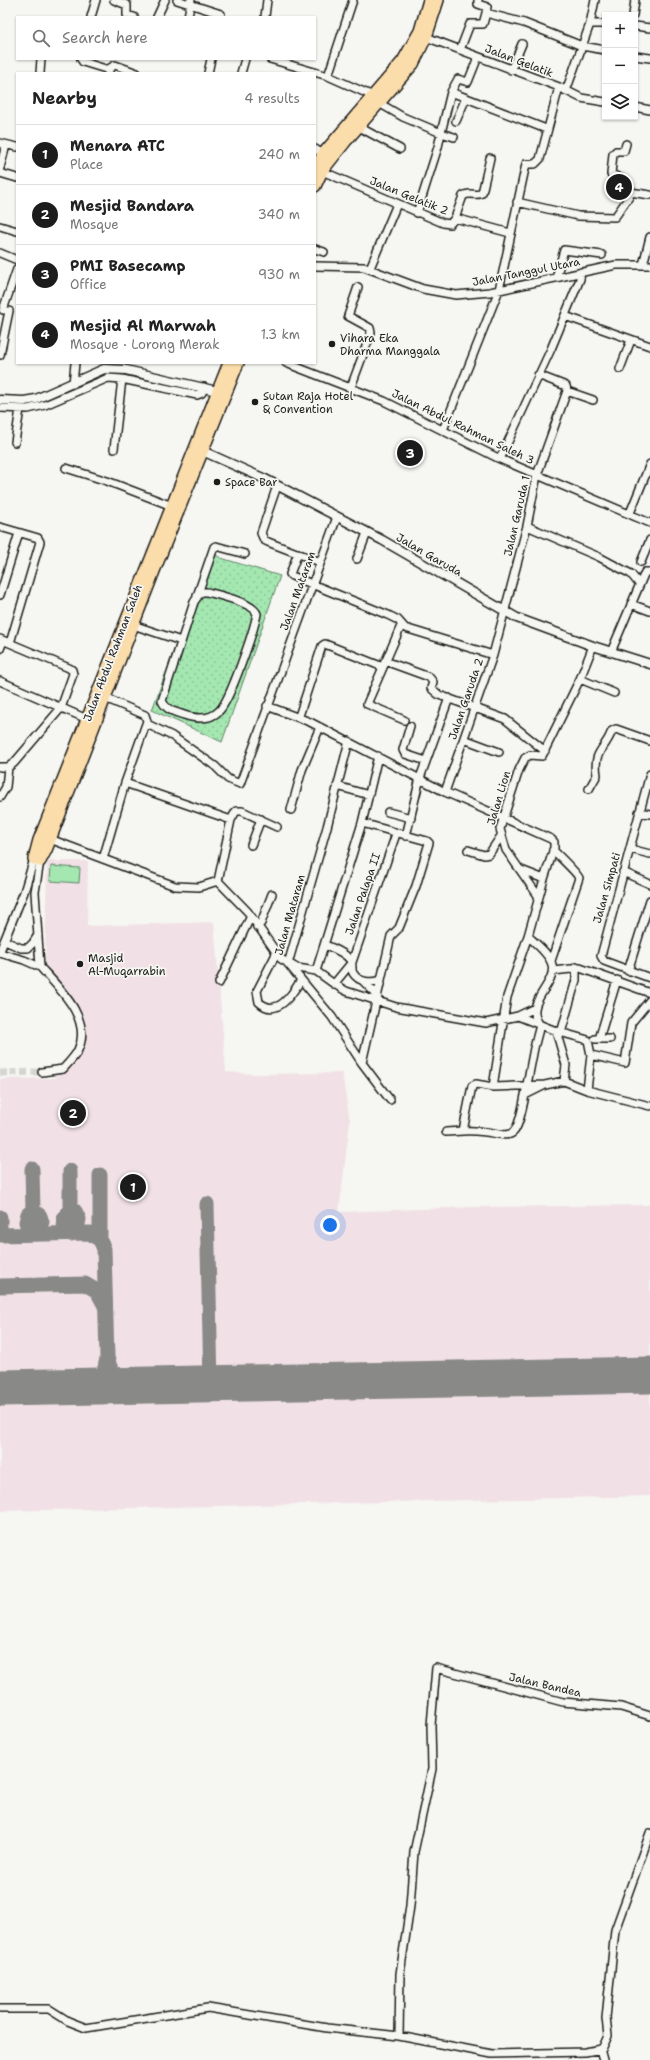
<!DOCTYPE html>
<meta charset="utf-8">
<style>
:root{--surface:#fff;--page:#f2f2f2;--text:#222;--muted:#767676;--line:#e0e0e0;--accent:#1c1c1c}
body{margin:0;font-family:"Shantell Sans",sans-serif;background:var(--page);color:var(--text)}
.controls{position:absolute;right:12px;top:12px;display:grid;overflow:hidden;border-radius:0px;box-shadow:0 1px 3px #0004}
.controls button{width:36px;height:36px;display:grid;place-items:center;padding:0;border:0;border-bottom:1px solid var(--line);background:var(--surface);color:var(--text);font:20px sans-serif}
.you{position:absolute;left:330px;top:1225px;width:14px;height:14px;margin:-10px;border:3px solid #fff;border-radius:50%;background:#1a73e8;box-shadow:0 0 0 6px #1a73e833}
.badge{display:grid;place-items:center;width:26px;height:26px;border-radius:50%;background:var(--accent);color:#fff;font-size:13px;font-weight:700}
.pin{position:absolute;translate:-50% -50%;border:2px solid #fff;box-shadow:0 1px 4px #0006}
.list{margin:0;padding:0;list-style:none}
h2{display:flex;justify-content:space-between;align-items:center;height:52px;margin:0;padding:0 16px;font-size:17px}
h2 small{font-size:13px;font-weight:400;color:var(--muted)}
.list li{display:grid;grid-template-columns:26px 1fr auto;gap:12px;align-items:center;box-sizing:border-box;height:60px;padding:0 16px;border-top:1px solid var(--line)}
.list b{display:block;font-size:15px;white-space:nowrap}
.list p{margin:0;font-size:13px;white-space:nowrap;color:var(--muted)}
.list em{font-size:13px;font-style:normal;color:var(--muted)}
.icon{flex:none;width:22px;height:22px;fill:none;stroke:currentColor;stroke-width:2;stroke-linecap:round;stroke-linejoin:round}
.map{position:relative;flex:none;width:650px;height:2060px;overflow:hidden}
.search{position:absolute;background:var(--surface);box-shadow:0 1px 3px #0004;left:16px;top:16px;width:300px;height:44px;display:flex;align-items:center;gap:10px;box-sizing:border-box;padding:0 14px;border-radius:0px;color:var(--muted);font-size:15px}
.panel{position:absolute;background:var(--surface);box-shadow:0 1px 3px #0004;left:16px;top:72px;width:300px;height:292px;border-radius:0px}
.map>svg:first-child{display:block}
.built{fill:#f1e1e7}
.green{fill:#a4e7b1;stroke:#608266}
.park{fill:url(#park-dots);stroke:#608266}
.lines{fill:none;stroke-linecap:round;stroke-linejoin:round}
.taxiway{stroke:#898987;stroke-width:15}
.runway{stroke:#898987;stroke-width:37}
.minor-tunnel{stroke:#d5d5d2;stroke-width:7;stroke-dasharray:7 3.5;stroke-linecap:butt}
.minor-casing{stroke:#1c1c1c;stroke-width:10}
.tertiary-casing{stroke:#1c1c1c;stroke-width:11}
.trunk-casing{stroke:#1c1c1c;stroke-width:14}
.minor{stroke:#f6f6f2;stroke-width:7}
.tertiary{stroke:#f6f6f2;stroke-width:8}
.trunk{stroke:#fbddab;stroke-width:11}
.poi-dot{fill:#1c1c1c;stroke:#f6f6f2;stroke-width:1.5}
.labels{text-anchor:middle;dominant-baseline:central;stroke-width:3.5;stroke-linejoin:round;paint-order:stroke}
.street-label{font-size:11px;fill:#1c1c1c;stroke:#f6f6f2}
.poi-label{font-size:11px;fill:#1c1c1c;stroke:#f6f6f2;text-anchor:start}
</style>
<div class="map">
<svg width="650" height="2060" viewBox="0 0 650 2060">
<defs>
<pattern id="park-dots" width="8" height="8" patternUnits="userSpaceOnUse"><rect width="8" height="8" fill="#a4e7b1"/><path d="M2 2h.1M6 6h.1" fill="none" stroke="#8dc698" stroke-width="1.8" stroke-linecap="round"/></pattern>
</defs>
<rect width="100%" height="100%" fill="#f6f6f2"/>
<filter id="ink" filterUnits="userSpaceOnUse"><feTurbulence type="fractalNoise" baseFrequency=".025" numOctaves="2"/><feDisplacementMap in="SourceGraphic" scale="8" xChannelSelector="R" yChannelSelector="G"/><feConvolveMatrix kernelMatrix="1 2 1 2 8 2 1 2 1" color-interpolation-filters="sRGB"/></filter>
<g filter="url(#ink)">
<path class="built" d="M47,861H88L87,926L214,922L226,1072L254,1074L342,1073L350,1121L339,1212L475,1207L650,1205V1496L0,1511V1079L55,1078L83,1048L85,1035L74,1002L45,964Z"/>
<path class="green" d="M51,866L80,868L79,883L50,881Z"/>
<path class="park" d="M210,552L221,558L280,576L222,742L152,710Z"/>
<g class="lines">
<path class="taxiway" d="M32,1169L33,1210L40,1216L42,1222L34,1234L28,1229L26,1222L28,1214L33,1210
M70,1171V1210L64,1218V1223L65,1229L71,1234L77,1230L79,1219L75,1211L70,1210
M100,1175V1240
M207,1204L211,1384
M0,1217V1228
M0,1235L90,1233L100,1240L104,1249L107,1357C111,1374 117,1380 132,1385
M0,1286L85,1284L97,1291L105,1306
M91,1386L103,1377L107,1358"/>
<path class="runway" d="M0,1388L650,1375"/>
<path class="minor-tunnel" d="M0,1073L42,1072"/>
<g class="minor-casing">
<path id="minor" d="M114,0L127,5V15L134,17
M177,0L221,14
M478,0V4L487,7L486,13
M633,15L635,0
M91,17L96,0
M157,17L165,0
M188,17L191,0
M265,17L267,0
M590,24H605
M635,26L650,28
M426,37L559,87L581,98L605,102
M460,50L470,24H483L486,13L524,23L582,46L605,50
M635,56L650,58
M81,59L83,62L109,70
M270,59L328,76L353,0
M511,70L522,44
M40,73L41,59
M108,73L110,68L115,65L137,73
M208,73L211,59
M241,73L245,59
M328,76L373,96
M566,91L590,24L595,0
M451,92L458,79L468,82L478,57
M379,103L403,117L441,133L438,147L417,213
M635,107L650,110
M456,121L466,98
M359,127L400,149
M454,137L441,133L451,92L546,129
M0,143L17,147
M315,149L323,154
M0,168L6,145
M322,171L443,223L450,224L455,218L510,233
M0,173L17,178
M630,192L650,195
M517,202L578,216L615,217L629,197L630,188L625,180L611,174L613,154L616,151H624L626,144
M455,218L463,196C469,191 477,197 482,193L490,158
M0,226L17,231
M315,249L324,252
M0,253L17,260
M643,265L650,237
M315,266L364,267L423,289L456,295L490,292L616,265H650
M370,268L397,204
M556,278L564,250L602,255
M3,310L17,269
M565,316L650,346
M0,355L9,311
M286,363L384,401L500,459L650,523
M620,369L631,340
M73,384L75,363
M351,387L371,333L370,328L348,316L358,287
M567,391L593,400
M0,408L28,409L45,405L108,378L122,379L197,395L202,393L204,387
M443,430L499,290L526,164H535L540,159L559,87
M15,442L20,409
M114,449L122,379
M500,459L551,349L580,279L581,272
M66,468L107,481L172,506
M277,486L261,533L264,540L268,542L320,562
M630,513L650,464
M527,526L599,557L631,574L639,584
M0,527L38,538L40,542L10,643
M298,553L290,574L292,576L388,615L398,620L405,628L493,655
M357,559L367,533
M641,562L650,540
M201,592H207C218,595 254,603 257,614C254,630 230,701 219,711C210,720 196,719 184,715C175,712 166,710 162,701L194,602Z
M0,595L19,533
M197,596L214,547L216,546L245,554
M631,604L650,611
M133,625L181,641
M401,626L367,704L404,720
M0,639L69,668L72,670L73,674L61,708L14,763L8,767H0
M0,649L3,641
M611,652L645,572H650
M385,661L429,677L433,682L431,688L439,695L505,719L545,751
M580,679L614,693
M0,681L87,719
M267,706L310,722L445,792L551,839L554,842V848L544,879L521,870
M299,716L322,646L325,644L383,667
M147,724L172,736L215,766L228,779L240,784L337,517
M410,726L403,750L405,754L426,761
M464,739L499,752
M650,774L601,956L604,961L650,978
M125,783L231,820
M337,786L369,795
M589,789L597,775C593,750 604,752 612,731L616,729L650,741
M445,792L493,655L527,526L537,475L567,391L566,386L538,375
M0,797L6,787L8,767
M291,810L302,770L320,727
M388,812L411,818
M639,812L650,814
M362,823L427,841L429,843L416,886L399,928L391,936L362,1063L390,1100
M277,827L242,811H236L231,820L218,881L248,912L281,959L297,968L316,971L334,984L352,962L396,834
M406,836L420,778L449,698
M50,839L175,886L199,887L218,881
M251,845L261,819
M630,849L650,854
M468,850L484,855L489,854L501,836
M103,859L125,783L147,721L145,715L105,698
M40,861L35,892L40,967C58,987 93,1019 78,1050C75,1057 68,1063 63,1069L42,1072
M623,872L650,884
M539,897L544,879
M257,927L261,923L272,894
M528,936L507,997L493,1087L476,1084L472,1086L463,1131C510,1128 514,1156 525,1095L545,1085L564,1081L566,1065L556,1031
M5,941L21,948H28L33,943L38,935
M325,945C333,948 346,953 351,961C353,965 351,970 353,973C359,983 372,983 381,980
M0,951L24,892L34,859
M0,953L24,960L40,967
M276,954L257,991L259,1002C277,1019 293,993 301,980
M551,961L579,878C578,874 558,855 553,850
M288,964L327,827L349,741
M289,965L332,1017L362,1063
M316,971L362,823L378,756
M553,971L580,968L650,993
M628,971L650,900
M363,981L378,996
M219,983L251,916
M334,984L346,991L396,1007L486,1023L518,1016L535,1008
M518,1016L556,1031L588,1040L591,1055L587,1090
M540,1025C522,1003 557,985 552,965C550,954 535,943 528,936L539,897L506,850L500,829L519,770L525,758L530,755L542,756L580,679L593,646
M561,1033L576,980V967
M595,1039H610
M599,1039L617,980
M591,1055L625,1063L631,1023L650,1000
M564,1081L587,1090L650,1106
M493,1087L545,1085
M525,1095L534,1048L540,1025
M446,1132L463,1131
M0,2009H49L68,2021L86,2028L208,2008L327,2028L399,2036L492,2054L585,2052L602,2049L608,2036L606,2018L615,1930L650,1833
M399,2036L400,1974L410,1906L414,1852L432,1769L431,1725L436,1668L563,1702L621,1707L650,1716
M600,2049L603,2060"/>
</g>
<g class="tertiary-casing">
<path id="tertiary" d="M0,400L24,401L36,399L104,369L126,370L217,391
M198,449L265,479L382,540L517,618L593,646L650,664"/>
</g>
<g class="trunk-casing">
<path id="trunk" d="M315,169L323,154L403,61L420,31L429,0
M315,186L322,171L345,142L413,64L426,37L438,0
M229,363L39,840L34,859L40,861L46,850L154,571L238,363"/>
</g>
<use href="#minor" class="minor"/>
<use href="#tertiary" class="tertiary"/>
<use href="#trunk" class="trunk"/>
</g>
</g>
<g class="poi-dot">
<circle cx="332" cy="344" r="4"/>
<circle cx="255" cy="402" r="4"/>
<circle cx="217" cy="482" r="4"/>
<circle cx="80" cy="964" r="4"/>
</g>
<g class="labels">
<g class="street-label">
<text transform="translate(519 61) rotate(21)">Jalan Gelatik</text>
<text transform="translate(409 196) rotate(22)">Jalan Gelatik 2</text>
<text transform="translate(526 272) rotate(-11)">Jalan Tanggul Utara</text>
<text transform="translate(463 427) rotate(26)">Jalan Abdul Rahman Saleh 3</text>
<text transform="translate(517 516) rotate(-77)">Jalan Garuda 1</text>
<text transform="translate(429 555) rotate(30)">Jalan Garuda</text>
<text transform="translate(298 591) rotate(-70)">Jalan Mataram</text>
<text transform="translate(113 653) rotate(-69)">Jalan Abdul Rahman Saleh</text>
<text transform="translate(466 699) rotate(-71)">Jalan Garuda 2</text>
<text transform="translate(499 798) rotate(-73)">Jalan Lion</text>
<text transform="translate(607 888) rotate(-74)">Jalan Simpati</text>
<text transform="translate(363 894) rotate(-71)">Jalan Palapa II</text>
<text transform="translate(290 915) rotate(-74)">Jalan Mataram</text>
<text transform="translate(545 1685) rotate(13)">Jalan Bandea</text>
</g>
<g class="poi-label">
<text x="340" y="338">Vihara Eka<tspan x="340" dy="13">Dharma Manggala</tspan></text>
<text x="263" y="396">Sutan Raja Hotel<tspan x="263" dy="13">&amp; Convention</tspan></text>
<text x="225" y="482">Space Bar</text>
<text x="88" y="958">Masjid<tspan x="88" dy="13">Al-Muqarrabin</tspan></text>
</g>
</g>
</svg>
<div class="controls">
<button>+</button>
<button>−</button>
<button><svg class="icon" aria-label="layers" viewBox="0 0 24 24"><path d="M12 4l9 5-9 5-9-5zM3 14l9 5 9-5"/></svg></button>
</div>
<div class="you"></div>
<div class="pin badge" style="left:133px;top:1187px">1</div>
<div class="pin badge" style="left:73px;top:1113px">2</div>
<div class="pin badge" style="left:410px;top:453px">3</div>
<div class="pin badge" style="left:619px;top:187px">4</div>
<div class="search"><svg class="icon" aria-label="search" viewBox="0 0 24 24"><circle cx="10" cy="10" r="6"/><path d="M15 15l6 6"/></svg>Search here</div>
<section class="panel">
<h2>Nearby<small>4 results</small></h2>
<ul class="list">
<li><span class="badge">1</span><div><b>Menara ATC</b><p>Place</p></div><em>240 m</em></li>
<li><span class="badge">2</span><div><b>Mesjid Bandara</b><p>Mosque</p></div><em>340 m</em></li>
<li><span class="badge">3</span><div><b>PMI Basecamp</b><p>Office</p></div><em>930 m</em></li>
<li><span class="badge">4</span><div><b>Mesjid Al Marwah</b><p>Mosque · Lorong Merak</p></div><em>1.3 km</em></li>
</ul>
</section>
</div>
